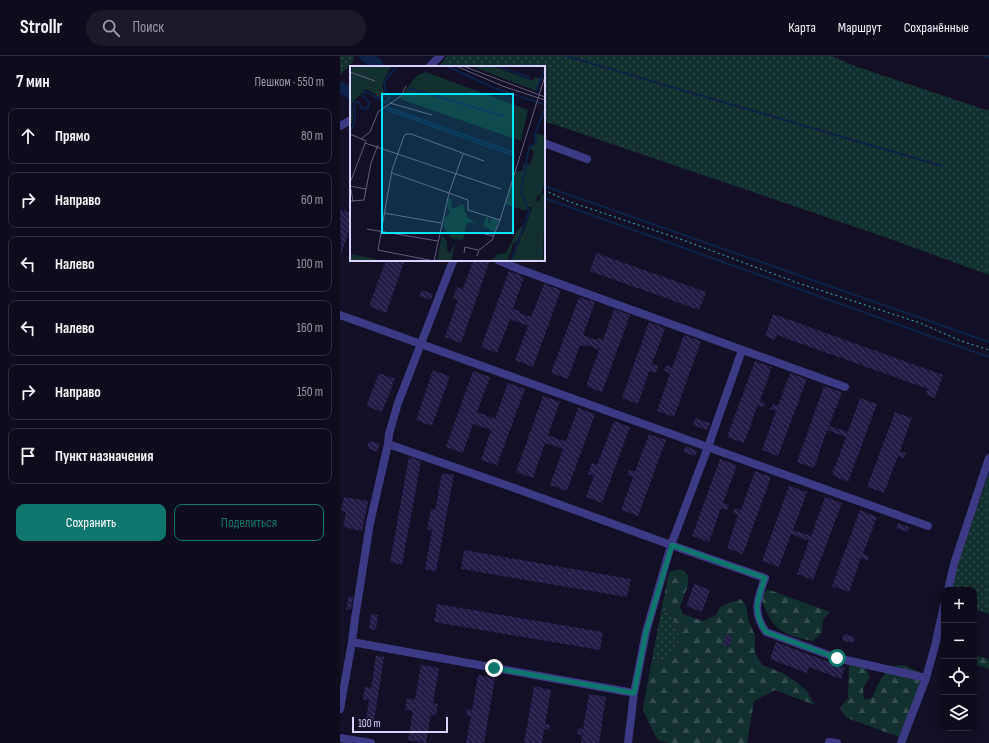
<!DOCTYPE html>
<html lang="ru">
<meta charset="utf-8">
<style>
:root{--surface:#0e0b1c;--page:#1c1929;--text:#f1f3f6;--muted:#9b9ba3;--line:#2e2b3b;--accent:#0f766e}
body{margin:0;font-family:"Sofia Sans Condensed",sans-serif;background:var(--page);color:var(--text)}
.controls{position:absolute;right:12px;bottom:12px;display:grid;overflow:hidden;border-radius:8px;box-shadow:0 2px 10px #0003}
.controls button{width:36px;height:36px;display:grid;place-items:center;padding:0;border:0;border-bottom:1px solid var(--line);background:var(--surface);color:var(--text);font:20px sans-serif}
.scale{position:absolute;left:12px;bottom:10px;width:96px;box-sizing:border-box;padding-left:4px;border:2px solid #d9d4ff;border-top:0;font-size:11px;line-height:14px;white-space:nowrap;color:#d9d4ff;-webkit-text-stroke:3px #130f26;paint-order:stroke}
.stop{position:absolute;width:12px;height:12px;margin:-9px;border:3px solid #0f766e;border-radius:50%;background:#fff}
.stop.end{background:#0f766e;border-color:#fff;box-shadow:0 1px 4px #0008}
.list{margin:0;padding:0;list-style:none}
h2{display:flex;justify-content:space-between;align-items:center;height:52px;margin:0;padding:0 16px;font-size:17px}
h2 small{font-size:13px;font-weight:400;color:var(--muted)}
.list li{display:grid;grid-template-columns:26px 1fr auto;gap:12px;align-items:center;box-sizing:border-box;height:56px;margin:0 8px 8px;padding:0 8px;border:1px solid var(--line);border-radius:8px}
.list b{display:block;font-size:15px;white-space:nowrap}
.list em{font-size:13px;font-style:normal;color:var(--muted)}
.actions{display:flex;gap:8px;padding:12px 16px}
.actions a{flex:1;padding:9px 0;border:1px solid var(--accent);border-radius:8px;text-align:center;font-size:14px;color:var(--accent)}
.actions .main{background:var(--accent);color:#fff}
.icon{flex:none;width:22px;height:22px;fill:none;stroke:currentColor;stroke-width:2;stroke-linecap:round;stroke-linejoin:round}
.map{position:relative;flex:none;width:649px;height:687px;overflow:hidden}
header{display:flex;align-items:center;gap:24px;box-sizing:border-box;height:56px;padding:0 20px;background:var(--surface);border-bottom:1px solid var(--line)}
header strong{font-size:19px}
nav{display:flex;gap:22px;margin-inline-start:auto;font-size:14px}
.search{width:280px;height:36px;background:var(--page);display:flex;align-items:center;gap:10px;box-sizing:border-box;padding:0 14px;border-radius:22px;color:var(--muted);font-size:15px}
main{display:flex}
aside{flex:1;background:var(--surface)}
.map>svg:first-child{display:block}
.grass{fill:url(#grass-dots)}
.forest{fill:url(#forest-firs)}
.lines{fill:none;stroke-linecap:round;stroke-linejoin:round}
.stream{stroke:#0c2248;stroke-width:2}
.river{stroke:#0c2248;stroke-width:12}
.building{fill:url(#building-back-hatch)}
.path{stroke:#2fb8b0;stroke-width:1;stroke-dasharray:2 3;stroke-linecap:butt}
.minor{stroke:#3d3a85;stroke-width:8}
.route{stroke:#0f766e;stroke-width:5}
.inset-river{fill:none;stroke:#0c2248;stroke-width:2}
.inset-road{fill:none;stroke:#625e7d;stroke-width:1}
.view{fill:#00e5ff;fill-opacity:0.15;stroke:#00e5ff;stroke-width:2}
.inset-edge{fill:none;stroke:#d9d4ff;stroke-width:2}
</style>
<header>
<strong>Strollr</strong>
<div class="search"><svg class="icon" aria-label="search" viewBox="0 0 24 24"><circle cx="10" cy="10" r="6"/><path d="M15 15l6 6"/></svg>Поиск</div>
<nav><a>Карта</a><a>Маршрут</a><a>Сохранённые</a></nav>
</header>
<main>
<aside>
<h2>7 мин<small>Пешком · 550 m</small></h2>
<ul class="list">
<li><svg class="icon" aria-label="ahead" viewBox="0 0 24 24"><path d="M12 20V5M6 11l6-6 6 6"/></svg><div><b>Прямо</b></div><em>80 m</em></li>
<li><svg class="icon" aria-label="right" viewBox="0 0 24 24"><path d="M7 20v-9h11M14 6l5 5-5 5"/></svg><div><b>Направо</b></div><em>60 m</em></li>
<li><svg class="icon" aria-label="left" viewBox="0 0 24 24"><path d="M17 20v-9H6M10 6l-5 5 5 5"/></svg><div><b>Налево</b></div><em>100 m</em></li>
<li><svg class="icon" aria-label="left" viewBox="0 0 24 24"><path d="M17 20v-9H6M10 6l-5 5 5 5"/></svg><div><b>Налево</b></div><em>160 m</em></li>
<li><svg class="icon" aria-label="right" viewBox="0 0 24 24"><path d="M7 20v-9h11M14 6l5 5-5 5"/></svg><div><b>Направо</b></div><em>150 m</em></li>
<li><svg class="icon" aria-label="arrive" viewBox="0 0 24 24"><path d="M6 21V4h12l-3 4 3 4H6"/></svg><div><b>Пункт назначения</b></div></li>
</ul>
<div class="actions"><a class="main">Сохранить</a><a>Поделиться</a></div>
</aside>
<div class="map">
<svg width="649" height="687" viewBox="0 0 649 687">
<defs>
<pattern id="grass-dots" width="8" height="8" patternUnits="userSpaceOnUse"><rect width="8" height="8" fill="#12302f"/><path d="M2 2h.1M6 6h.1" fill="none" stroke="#344d4e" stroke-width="1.8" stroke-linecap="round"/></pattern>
<pattern id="forest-firs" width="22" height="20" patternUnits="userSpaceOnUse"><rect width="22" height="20" fill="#12302f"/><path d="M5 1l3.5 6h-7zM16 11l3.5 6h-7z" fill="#344d4e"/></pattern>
<pattern id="building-back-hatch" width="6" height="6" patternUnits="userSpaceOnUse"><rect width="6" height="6" fill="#241b47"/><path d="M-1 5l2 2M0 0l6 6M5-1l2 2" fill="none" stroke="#433b63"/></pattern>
</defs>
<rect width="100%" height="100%" fill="#130f26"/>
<path class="grass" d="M0,0H13L14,4L0,19Z
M107,0H492L512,9L649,55V219L539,179L204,65V11H99Z
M649,417V558L634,553V534H611L618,506Z
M322,551C329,558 338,565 338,576C338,581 338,584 339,589L326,603L311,608Z"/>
<path class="forest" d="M341,513L348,519V529L340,551L343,558L363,565L376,559L381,550L401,543L406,550L409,566L415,579V597L422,609L443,617L455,625L466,634L475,649L435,634L414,645L407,687H328L318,684L310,670L303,653L311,608L326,603L339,589C338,584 338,580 338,576C338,565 329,558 322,551L329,516Z
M427,533L490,556L483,564L482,576L473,585C440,579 431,572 421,541Z
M634,599L649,603V613L634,608Z
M515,602L521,603L530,621L523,632L524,644L532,642C537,630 545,608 562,609C568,610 575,614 580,616L579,636L559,681L507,662L500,652L508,642L509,610Z"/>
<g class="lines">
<path class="stream" d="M226,0L602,110
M645,0L649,1
M204,130L649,286
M204,142L649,301"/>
<path class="river" d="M25,0L37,8V11
M0,31L11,37"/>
</g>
<path class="building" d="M0,153L11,157L9,161L11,162V169L1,198Z
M256,197L366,236L359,254L250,215Z
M46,204H65L46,257L29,250Z
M133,204H150L121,287L105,281L118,244L113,242L117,231L123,233Z
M169,215L184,221L173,253L180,255L179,257L191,261L204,228L221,234L193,311L175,304L188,270L183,268L170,263L157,297L141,291Z
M82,234L93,238L91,244L79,240Z
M239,241L255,246L243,279L257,284L258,282L263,284L274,253L290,259L262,336L246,330L259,294L247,289L246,291L240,289L228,323L211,317Z
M433,258L603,319L595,342L586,339L588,333L437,279L435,284L425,280Z
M309,266L325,272L312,308L318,310L316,317L309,315L298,348L282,342Z
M344,279L361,285L334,361L317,355L330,317L324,315L326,309L332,312Z
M415,305L432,311L420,345L425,347L424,351L418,349L404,387L387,381Z
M93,314L110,320L92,370L76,364Z
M133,315L150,321L137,356L155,363L168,327L185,333L157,409L141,404L151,374L133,368L123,397L106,391Z
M39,317L55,323L42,356L26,350Z
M450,317L467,323L438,400L422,394L436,355L430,353L433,348L438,350Z
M484,330L502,336L489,370L502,374L508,376L520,342L537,348L508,426L492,419L506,381L487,374L474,412L457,406Z
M203,340L220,346L208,379L220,384L226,385L238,352L255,358L227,435L210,429L223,393L205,387L193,422L176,416Z
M555,356L572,362L560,395L566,397L564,402L558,400L544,437L527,431Z
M355,362L370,367L367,374L353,369Z
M274,365L290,371L262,447L246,441L254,420L248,418L252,407L257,409Z
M309,378L326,384L298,460L281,454L293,421L287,419L289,414L295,416Z
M29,385L40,388L37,396L27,392Z
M346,390L357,395L355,400L343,396Z
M69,401L81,405L62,509L50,506Z
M380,403L397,409L383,447L389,449L387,454L381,452L369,486L352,480Z
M415,415L431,421L403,498L387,492L398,459L393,457L395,452L401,454Z
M102,417L114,419L96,515L85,513L92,474L87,473L91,453L95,454Z
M449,430L467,436L453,474L471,480L485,441L502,447L473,524L457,518L469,485L451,478L439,511L422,505Z
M4,441L28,445L22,475L3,471L6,456L1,455Z
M520,454L537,461L523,498L529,500L528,504L521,502L509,536L492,530Z
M558,467L569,471L568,476L556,472Z
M124,494L291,523L287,541L121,513Z
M354,528L370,534L362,556L346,550Z
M9,540L13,541L11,554L6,553Z
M97,548L263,576L260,594L94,566Z
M31,558L38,559L36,574L29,573Z
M504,578L515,581L513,587L502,584Z
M386,579L392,580L389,591L383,589Z
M436,586L505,612L501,623L469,611L467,617L430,603Z
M36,600L44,601L34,665L26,664L29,644H23L25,631L31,632Z
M81,609L99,612L93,647L98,648L96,659L91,658L86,687L68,684L73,655L65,654L67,642L75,644Z
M138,619L155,622L144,687H126L131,660L126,659L127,653L132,654Z
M194,630L211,634L205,668L210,669L209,674L204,673L202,687H184Z
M249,638L266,641L259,687H241L242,679L237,678L238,672L243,673Z"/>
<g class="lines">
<path class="path" d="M204,134L230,146L343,184L458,227L580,267L621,285L649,294"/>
<path class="minor" d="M89,11L100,0
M0,70L11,64
M204,87L247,103
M158,204L179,213L505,331
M0,259L588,470
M402,294L368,391L331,489L425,522C417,544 412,556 426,576L497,602L586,622
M48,388L177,433L331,489L306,576L294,637L288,687
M608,534L614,508L649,402
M12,586L294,637
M0,653L12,586L15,562L30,467L48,388L49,378L58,347L111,210L114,204
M0,682L31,687
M489,686L497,687
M561,687L586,622L595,590L604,549"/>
</g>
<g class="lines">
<path class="route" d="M154,612L294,637L306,576L332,489L425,522C417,544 412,556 426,576L497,602"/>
</g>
<g transform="translate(10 10)">
<rect width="195" height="195" fill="#130f26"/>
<path d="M4,0H41L32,19L35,29L31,32L16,23L2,37L3,53L0,61V6ZM121,0H142L183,15L185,11L191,13L186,25ZM76,6L178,44L171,75L50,33L62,15L68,9ZM186,67L195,70V116L191,129H188L183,141H178L176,145L155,138L166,105H172L174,97L180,99L184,86L180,82L186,76Z" fill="#12302f"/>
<path d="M98,132L102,133L101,141L105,142L113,138L117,151L128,159L120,156L116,159L113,174L102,173L93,160L95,151L100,147L97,140ZM190,134L186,195H162L177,157L154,148L177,156L184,136ZM136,150L139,154L138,158L143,152L149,153L145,166L133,160ZM172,160V172L163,178L158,195H141L148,188L156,187L167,165ZM92,169L97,175V184L100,187L106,175L101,195H87ZM0,187L1,188L34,195H0Z" fill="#12302f"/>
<path d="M195,126L193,195H186L190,130Z" fill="#12302f"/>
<path class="inset-river" d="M97,0L144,22L193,38M147,0L180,12M58,22L154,50M186,25L195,2M37,41L165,87M35,43L165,90M0,67L5,53L4,36H8L13,43L18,42L19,36L13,30L14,25L36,36L40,32L36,27L34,16L47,0M161,195L179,145L171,126L179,81L186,76L185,68L195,42"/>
<path class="inset-road" d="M106,0L155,21L195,34M113,0L195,31M0,6L25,15M40,37L82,49M0,68L16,75L0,117M11,73L20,66L28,46L51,30L56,20M15,77L151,123M113,88L99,127L118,134V144L150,154M42,107L99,127L84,195L28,184L42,104L54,70L56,68H61L134,95M0,120L16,123M1,123L3,136M0,135L14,134L21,97L28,79M34,147L91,157M17,163L88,175M131,167L144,170M114,187L115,181L128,184M127,190L129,184L142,174L150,154L195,10"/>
<path class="view" d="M32,28H163V167H32Z"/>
<rect width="195" height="195" class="inset-edge"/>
</g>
</svg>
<div class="controls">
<button>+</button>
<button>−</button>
<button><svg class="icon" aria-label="locate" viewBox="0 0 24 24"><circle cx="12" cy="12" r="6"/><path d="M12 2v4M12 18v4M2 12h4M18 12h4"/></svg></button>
<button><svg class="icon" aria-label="layers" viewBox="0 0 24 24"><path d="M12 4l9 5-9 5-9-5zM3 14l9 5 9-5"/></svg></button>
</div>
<div class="scale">100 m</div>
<div class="stop" style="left:497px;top:602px"></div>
<div class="stop end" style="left:154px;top:612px"></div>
</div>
</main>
